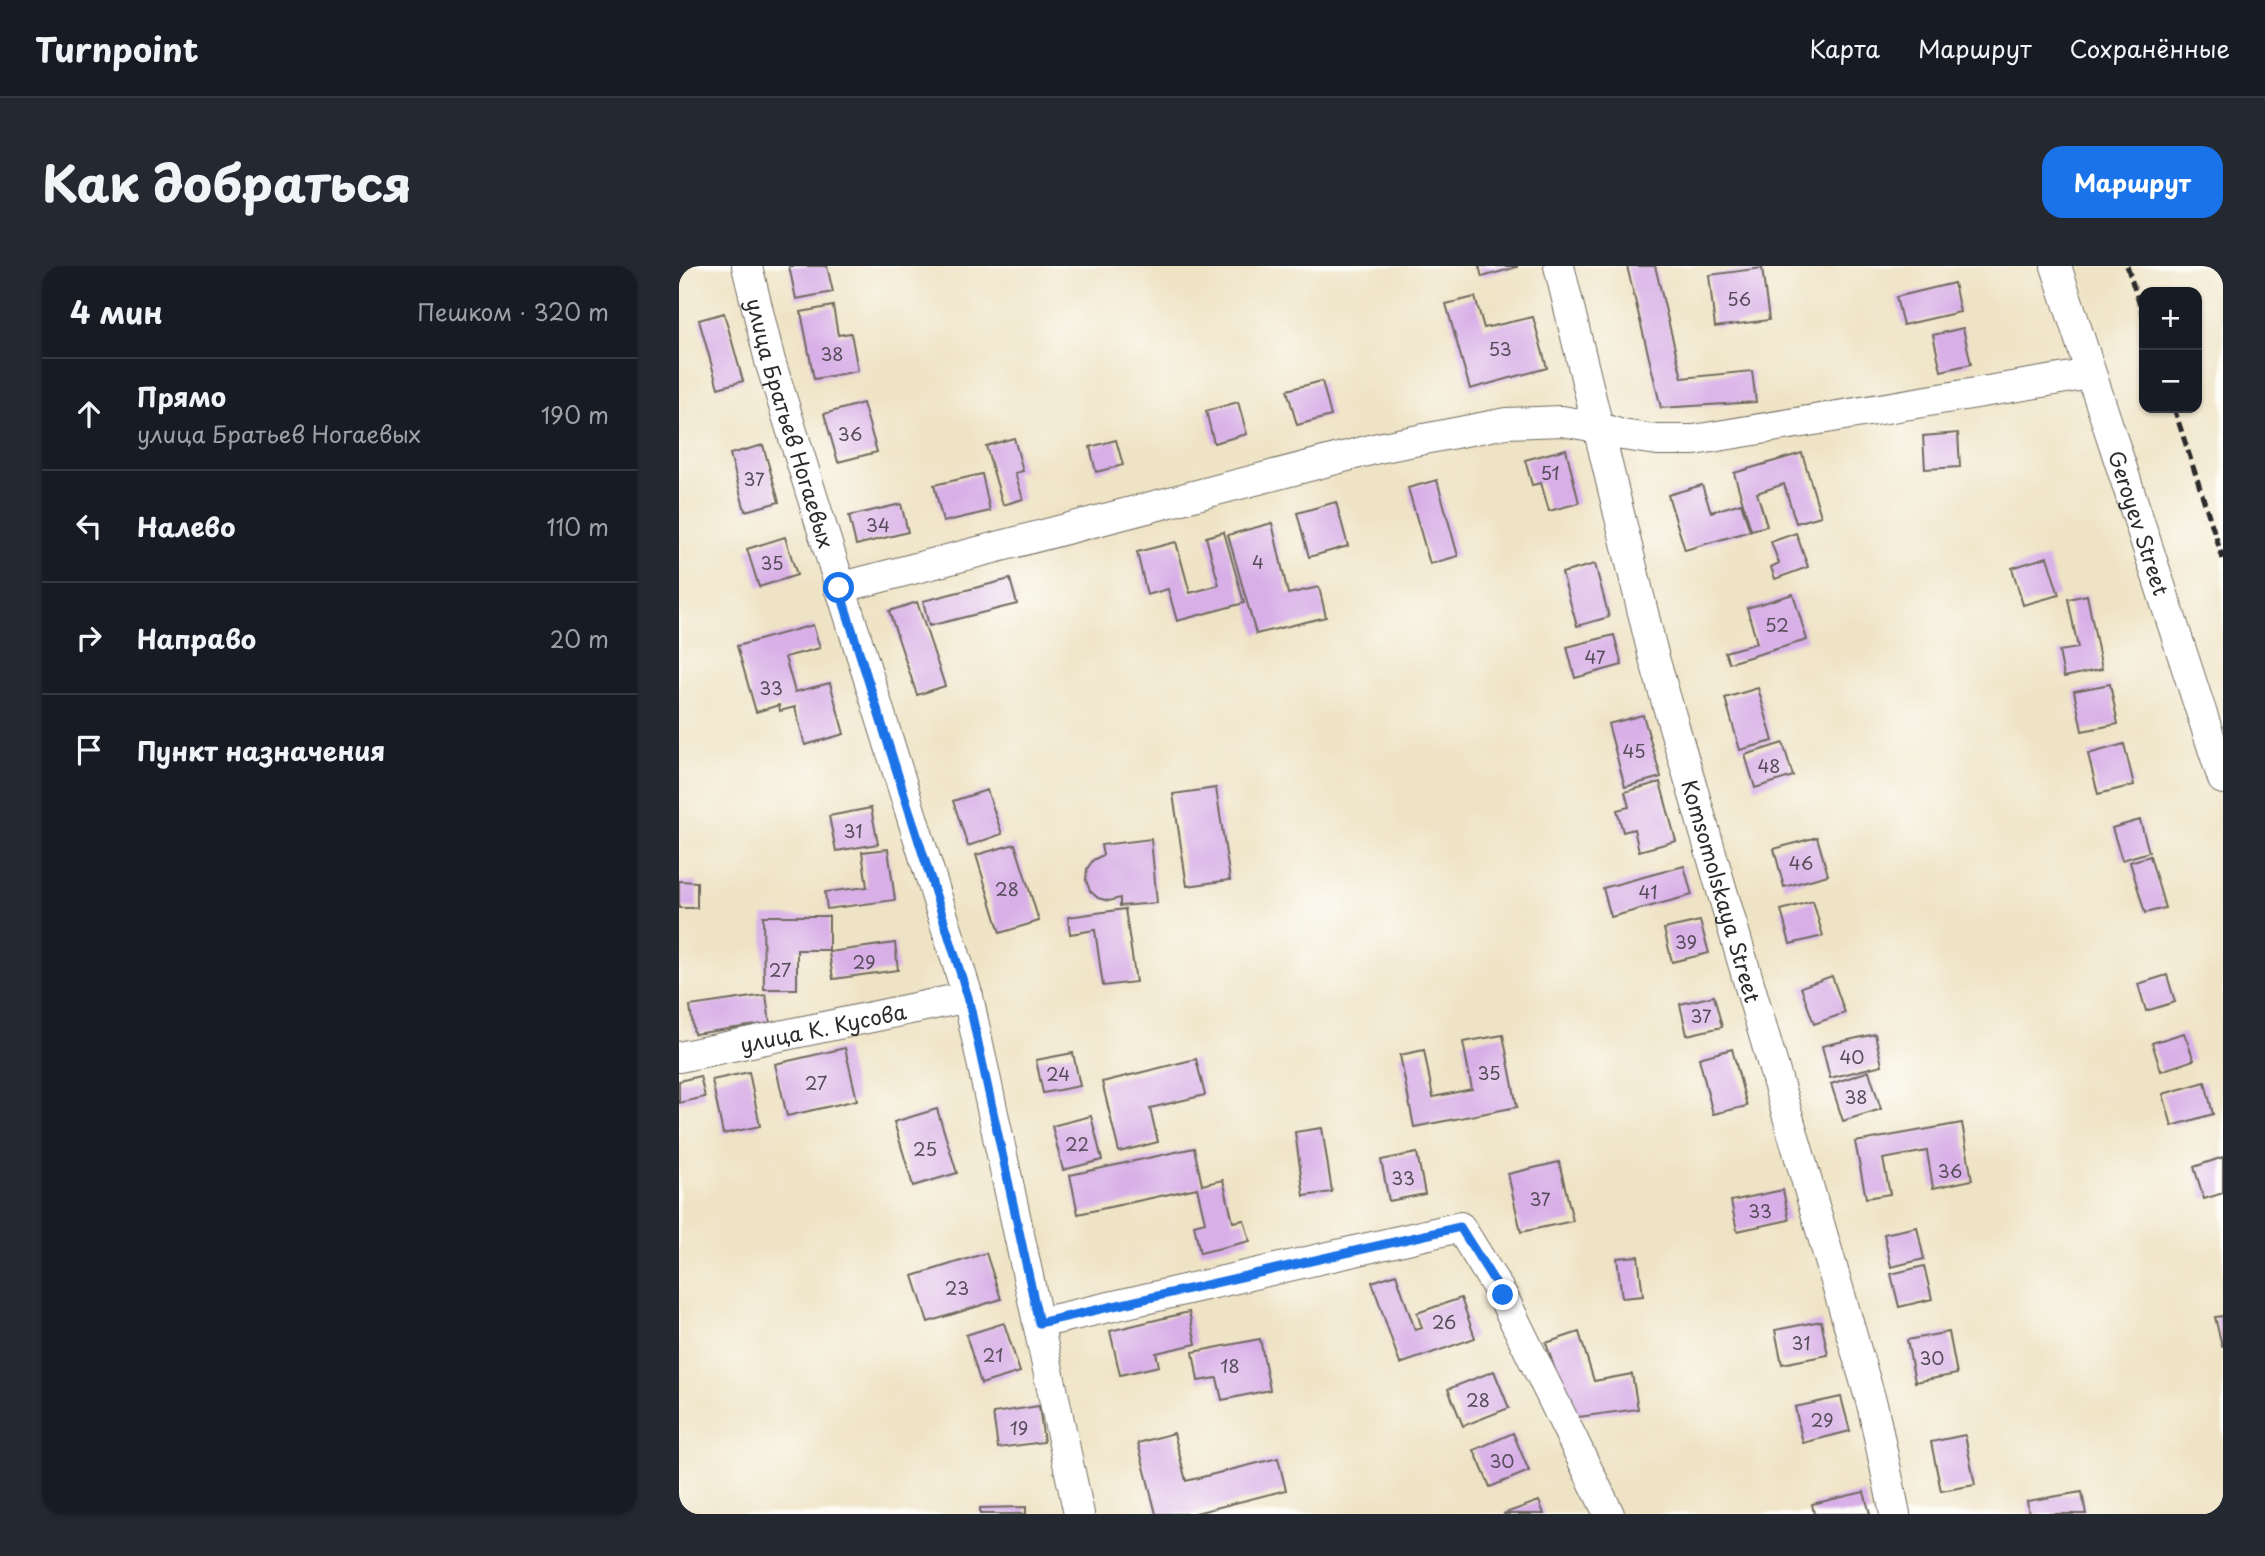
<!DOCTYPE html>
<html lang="ru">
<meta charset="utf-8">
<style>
:root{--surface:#171b24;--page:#242831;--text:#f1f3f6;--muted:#9ea1a6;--line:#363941;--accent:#1a73e8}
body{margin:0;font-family:"Playpen Sans",sans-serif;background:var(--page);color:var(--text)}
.controls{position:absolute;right:21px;top:21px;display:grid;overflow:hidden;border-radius:14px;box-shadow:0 2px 5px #0004}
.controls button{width:63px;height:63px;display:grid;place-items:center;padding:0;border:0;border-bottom:2px solid var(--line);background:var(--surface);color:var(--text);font:35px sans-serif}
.stop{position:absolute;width:21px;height:21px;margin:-16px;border:5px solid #1a73e8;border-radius:50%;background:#fff}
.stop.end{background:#1a73e8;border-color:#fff;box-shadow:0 2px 7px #0008}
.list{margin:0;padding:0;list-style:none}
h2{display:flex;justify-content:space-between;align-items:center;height:91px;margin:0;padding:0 28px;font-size:30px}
h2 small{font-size:23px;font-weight:400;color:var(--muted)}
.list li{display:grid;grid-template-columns:46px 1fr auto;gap:21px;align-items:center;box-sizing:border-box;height:112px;padding:0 28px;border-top:2px solid var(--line)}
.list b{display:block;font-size:26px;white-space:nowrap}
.list p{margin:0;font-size:23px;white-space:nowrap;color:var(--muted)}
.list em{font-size:23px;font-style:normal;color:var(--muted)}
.icon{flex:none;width:38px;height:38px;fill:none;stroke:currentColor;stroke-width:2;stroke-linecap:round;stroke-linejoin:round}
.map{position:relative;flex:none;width:1544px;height:1248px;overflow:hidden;border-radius:21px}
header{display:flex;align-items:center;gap:42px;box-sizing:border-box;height:98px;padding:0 35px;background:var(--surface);border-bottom:2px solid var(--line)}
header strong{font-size:33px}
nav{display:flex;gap:38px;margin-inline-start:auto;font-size:24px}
.intro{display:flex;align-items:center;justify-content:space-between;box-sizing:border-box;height:168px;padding:0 42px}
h1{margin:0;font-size:49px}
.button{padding:18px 32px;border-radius:21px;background:var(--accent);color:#fff;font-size:24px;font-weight:700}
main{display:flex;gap:42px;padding:0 42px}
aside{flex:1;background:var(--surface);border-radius:21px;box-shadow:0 2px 5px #0004}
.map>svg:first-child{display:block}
.building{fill:#d8afe7}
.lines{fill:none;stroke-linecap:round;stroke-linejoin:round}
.street-casing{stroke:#706b61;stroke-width:32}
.street{stroke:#fff;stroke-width:30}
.rail{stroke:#2b2b2b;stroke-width:5;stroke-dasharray:10 5;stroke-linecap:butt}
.route{stroke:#1a73e8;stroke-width:9}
.labels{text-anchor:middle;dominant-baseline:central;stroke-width:5;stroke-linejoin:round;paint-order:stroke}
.number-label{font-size:18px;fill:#564c5a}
.street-label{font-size:21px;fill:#2b2b2b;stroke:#fdfcf7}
</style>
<header>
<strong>Turnpoint</strong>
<nav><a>Карта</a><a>Маршрут</a><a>Сохранённые</a></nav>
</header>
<div class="intro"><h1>Как добраться</h1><a class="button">Маршрут</a></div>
<main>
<aside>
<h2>4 мин<small>Пешком · 320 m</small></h2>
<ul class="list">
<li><svg class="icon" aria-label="ahead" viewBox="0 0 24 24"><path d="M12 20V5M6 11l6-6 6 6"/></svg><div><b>Прямо</b><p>улица Братьев Ногаевых</p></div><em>190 m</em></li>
<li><svg class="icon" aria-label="left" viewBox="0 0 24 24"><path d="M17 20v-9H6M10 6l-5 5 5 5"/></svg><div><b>Налево</b></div><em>110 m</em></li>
<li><svg class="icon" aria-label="right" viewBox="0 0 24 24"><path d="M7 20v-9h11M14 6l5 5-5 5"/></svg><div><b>Направо</b></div><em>20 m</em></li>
<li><svg class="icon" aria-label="arrive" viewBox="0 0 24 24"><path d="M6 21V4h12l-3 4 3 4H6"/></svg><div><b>Пункт назначения</b></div></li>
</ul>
</aside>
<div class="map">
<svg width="1544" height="1248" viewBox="0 0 1544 1248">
<rect width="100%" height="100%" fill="#fdfcf7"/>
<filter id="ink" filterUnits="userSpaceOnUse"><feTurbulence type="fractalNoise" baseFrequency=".0143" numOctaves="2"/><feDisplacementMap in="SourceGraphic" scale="14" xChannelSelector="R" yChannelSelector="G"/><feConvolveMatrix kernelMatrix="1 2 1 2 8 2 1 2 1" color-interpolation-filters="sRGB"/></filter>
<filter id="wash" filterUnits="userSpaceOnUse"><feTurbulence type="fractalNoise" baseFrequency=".00686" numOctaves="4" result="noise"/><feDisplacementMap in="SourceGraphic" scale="28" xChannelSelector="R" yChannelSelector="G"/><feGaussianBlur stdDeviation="1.57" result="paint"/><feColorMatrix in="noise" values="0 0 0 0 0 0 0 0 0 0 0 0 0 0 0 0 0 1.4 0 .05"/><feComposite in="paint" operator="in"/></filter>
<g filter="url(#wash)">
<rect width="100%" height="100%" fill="#efe3c5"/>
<g id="blocks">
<path class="building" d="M110,0H148L154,26L117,33Z
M800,0H838V1L803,11Z
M948,0H976L1003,112L1073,105L1077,136L982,142Z
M1083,2L1090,54L1036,61L1030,9Z
M1275,17L1281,46L1224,59L1217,31Z
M796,31L805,62L854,51L868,102L791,123L767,38Z
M154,40L159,69L172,67L179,105L135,113L122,46Z
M45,47L64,115L39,122L20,54Z
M1284,62L1292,98L1262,105L1254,69Z
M643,115L652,150L618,159L608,124Z
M559,136L568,168L535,177L527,145Z
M184,137L198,186L159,196L145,148Z
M1279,167L1281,201L1246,203L1244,170Z
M335,172L344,205L336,207L344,233L324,239L307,180Z
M437,174L444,199L417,206L411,181Z
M84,179L100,236L66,245L51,188Z
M887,183L900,237L870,245L862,217L853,219L846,194Z
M1123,187L1142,250L1117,257L1105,218L1078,227L1088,260L1072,264L1055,207Z
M303,208L311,245L264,256L255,219Z
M758,214L779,290L751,298L729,222Z
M1023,219L1032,246L1062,237L1071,265L1006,284L989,229Z
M657,236L669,280L630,291L618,247Z
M222,238L229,266L177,279L170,250Z
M593,257L609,328L640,321L647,351L577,368L549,269Z
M545,266L565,337L498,355L489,323L468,329L458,286L497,276L511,327L540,319L527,271Z
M1117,267L1129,301L1096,313L1092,301L1100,297L1092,276Z
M106,271L118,309L80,321L68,283Z
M1368,291L1380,329L1344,339L1333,302Z
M916,298L930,351L898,360L883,307Z
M331,313L338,338L250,360L244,335Z
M1114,328L1128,374L1050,397L1046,386L1078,377L1068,342Z
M1408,329L1423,403L1385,411L1380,385L1399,382L1389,333Z
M238,336L266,420L238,429L210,345Z
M134,359L141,382L106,391L116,426L151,417L165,468L126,479L116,441L101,445L100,439L77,446L58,380Z
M935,369L943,399L896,412L888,381Z
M1431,418L1439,458L1403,465L1395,425Z
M1079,422L1094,475L1061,484L1046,432Z
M964,449L982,511L946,521L929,458Z
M1104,477L1114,510L1076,522L1066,489Z
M1445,478L1455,519L1419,528L1409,488Z
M981,516L997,575L960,585L955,563L944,566L938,544L950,541L946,526Z
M537,522L551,614L508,620L494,528Z
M308,524L323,568L289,580L274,535Z
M192,542L199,578L157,585L150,550Z
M1461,554L1470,586L1443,594L1433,562Z
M1138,571L1149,609L1105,621L1095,583Z
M472,573L478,637L441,640V632L430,635L419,632L411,625L407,614L408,603L414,594L424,589L422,579Z
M336,578L360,655L321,667L297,589Z
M209,583L216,634L148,643L146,626L188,621L183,586Z
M1471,590L1486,642L1466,647L1451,596Z
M1005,600L1013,629L932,651L924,622Z
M0,615L18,616V642H0Z
M1134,635L1144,670L1111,678L1102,644Z
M446,643L457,716L424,720L416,664L391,668L389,651Z
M84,650H150V684H118V723H85Z
M1021,655L1030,687L993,696L985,663Z
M216,677L219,704L154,713L150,686Z
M1488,709L1496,736L1467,745L1459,718Z
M1153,710L1166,747L1135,758L1122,721Z
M87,729L91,757L15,768L11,740Z
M1035,730L1043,761L1008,769L1001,738Z
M1505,767L1515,794L1482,805L1473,777Z
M1196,768L1203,799L1151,812L1143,780Z
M824,769L838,841L735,861L721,789L745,784L754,831L793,823L784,776Z
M166,782L178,834L108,850L96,798Z
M1053,783L1068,840L1034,848L1020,792Z
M394,787L401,820L364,827L357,794Z
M517,793L526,829L471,842L479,876L440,886L423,816Z
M1190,805L1202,843L1164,855L1152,818Z
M70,806L81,860L44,868L33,814Z
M21,810L26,831L0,837V815Z
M1526,816L1534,848L1493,860L1484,828Z
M258,843L278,907L234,920L215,856Z
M412,850L423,894L384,904L373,860Z
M1283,857L1293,914L1254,922L1248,885L1204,893L1211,928L1187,932L1176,876Z
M643,862L653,926L625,930L616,866Z
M515,882L523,919L544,914L554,956L565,954L571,975L521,987L515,959L526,956L518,922L399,948L391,909Z
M738,887L746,928L710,935L702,894Z
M1544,891V927L1525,933L1515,901Z
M880,896L894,955L842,966L829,908Z
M1104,924L1110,954L1058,965L1052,935Z
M1238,961L1245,993L1212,1001L1205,968Z
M307,987L322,1033L249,1056L234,1010Z
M959,990L964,1030L943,1032L938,992Z
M1245,1000L1253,1033L1220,1041L1212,1008Z
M717,1008L736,1064L743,1062L738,1047L782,1032L796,1072L721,1098L693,1016Z
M510,1046L517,1078L477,1087L480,1100L441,1109L431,1065Z
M1544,1050V1079L1543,1080L1536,1051Z
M1142,1055L1149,1089L1103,1098L1096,1064Z
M325,1057L341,1106L302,1118L287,1069Z
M900,1066L915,1115L953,1108L959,1143L892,1152L867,1077Z
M1270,1066L1278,1108L1236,1116L1228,1074Z
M581,1073L591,1124L543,1134L538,1112L519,1115L514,1086Z
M815,1105L830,1142L784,1160L769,1123Z
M1162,1131L1171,1165L1124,1177L1116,1141Z
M360,1140L365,1176L319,1182L314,1147Z
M495,1167L507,1215L599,1192L607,1224L513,1248H477L459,1177Z
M834,1167L850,1205L811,1221L795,1184Z
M1286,1169L1296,1219L1262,1225L1252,1176Z
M1185,1226L1191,1248H1135L1133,1238Z
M1403,1226L1407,1248H1350L1348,1235Z
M860,1235L865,1248H824Z
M347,1241V1248H301V1242Z"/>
</g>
</g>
<g filter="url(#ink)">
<use href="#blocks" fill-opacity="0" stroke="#706b61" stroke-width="2"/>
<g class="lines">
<g class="street-casing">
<g id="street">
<path id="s1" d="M68,0L91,95L289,731L400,1248"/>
<path id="s2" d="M880,0L975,392L1194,1142L1216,1248"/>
<path id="s3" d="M1377,0L1544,513"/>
<path d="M160,322L699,182L827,157L883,155L918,161L943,169L978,174H1015L1411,108"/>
<path id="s4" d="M0,791L289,731"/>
<path d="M360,1057L781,961L823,1029L930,1248"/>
</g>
</g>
<use href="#street" class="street"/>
<path class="rail" d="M1448,0L1465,52
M1495,142L1544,293"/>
</g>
</g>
<g class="lines" filter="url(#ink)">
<path class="route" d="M160,322L289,731L360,1057L781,961L824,1029"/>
</g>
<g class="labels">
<g class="number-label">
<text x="1060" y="32">56</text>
<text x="821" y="82">53</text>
<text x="153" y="87">38</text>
<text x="171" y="167">36</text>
<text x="871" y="206">51</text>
<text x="75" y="212">37</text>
<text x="199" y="258">34</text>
<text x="579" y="295">4</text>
<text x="93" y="296">35</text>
<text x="1098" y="358">52</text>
<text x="916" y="390">47</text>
<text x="92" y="421">33</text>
<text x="955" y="484">45</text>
<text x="1090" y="499">48</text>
<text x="174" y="564">31</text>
<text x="1122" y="596">46</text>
<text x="328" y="622">28</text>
<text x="969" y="625">41</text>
<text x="1007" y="675">39</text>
<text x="185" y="695">29</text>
<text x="101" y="703">27</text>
<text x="1022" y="749">37</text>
<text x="1173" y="790">40</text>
<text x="810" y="806">35</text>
<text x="379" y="807">24</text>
<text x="137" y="816">27</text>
<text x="1177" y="830">38</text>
<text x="398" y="877">22</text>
<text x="246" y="882">25</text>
<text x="1271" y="904">36</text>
<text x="724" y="911">33</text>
<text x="861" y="932">37</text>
<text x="1081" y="944">33</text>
<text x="278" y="1021">23</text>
<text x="765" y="1055">26</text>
<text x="1122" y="1076">31</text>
<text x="314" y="1088">21</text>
<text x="1253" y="1091">30</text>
<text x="551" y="1099">18</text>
<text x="799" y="1133">28</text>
<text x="1143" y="1153">29</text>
<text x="340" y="1161">19</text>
<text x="823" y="1194">30</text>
</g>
<g class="street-label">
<text stroke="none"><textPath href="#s1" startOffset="163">улица Братьев Ногаевых</textPath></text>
<text stroke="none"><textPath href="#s3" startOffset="270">Geroyev Street</textPath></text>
<text stroke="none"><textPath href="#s2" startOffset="646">Komsomolskaya Street</textPath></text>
<text stroke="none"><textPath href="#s4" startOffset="147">улица К. Кусова</textPath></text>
</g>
</g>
</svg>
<div class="controls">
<button>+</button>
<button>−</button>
</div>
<div class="stop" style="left:160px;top:322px"></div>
<div class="stop end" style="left:824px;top:1029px"></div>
</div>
</main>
